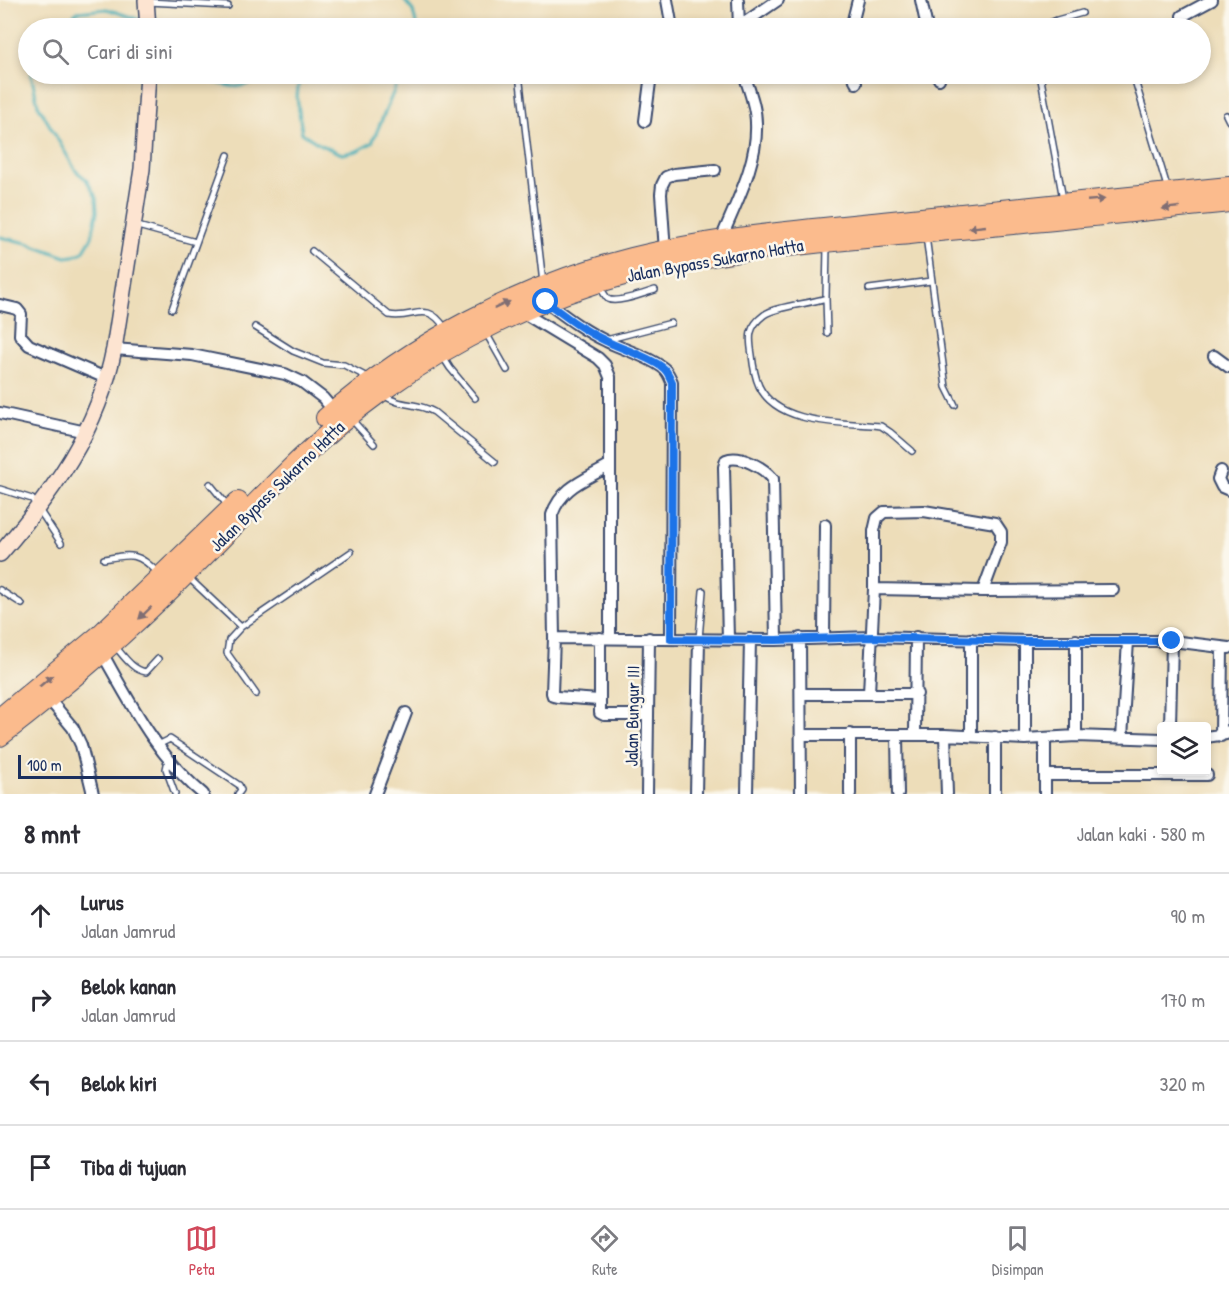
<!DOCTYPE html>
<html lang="id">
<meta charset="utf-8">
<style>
:root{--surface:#fff;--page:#f7f7f7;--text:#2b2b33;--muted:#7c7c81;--line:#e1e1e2;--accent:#d1495b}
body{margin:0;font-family:"Patrick Hand",sans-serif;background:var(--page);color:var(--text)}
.controls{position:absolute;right:18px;bottom:18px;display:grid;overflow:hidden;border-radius:6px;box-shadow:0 3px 9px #0003}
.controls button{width:54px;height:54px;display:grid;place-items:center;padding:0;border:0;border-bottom:2px solid var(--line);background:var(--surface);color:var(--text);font:30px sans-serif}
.scale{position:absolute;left:18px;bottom:15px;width:158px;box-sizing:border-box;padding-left:6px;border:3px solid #1b2f5e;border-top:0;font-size:16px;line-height:21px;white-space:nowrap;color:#1b2f5e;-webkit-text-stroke:4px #fbf7ec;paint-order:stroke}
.stop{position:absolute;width:18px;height:18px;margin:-14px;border:4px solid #1a73e8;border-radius:50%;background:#fff}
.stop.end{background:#1a73e8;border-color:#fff;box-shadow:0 2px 6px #0008}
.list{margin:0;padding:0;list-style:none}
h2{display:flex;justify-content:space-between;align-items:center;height:78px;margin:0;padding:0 24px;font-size:26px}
h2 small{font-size:20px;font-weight:400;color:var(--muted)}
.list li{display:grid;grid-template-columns:39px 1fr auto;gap:18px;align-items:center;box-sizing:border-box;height:84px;padding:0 24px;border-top:2px solid var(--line)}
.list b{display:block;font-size:22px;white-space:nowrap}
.list p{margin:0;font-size:20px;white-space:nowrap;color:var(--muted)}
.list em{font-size:20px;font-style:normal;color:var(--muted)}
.icon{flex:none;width:33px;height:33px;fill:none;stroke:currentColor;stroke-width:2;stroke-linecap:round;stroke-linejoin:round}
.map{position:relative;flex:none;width:1229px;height:794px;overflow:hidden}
.search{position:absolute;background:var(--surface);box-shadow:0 3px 9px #0003;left:18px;right:18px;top:18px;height:66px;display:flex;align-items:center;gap:15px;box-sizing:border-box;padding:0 21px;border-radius:33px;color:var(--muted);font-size:22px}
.sheet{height:414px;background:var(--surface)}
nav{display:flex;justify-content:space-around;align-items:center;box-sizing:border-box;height:84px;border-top:2px solid var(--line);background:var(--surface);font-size:16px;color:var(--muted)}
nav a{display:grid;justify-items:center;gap:3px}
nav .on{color:var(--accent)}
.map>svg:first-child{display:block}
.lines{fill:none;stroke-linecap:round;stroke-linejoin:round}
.stream{stroke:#3aabb5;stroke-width:3}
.lane-casing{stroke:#3a496c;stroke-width:8}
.street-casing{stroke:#3a496c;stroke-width:14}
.secondary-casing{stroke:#3a496c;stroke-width:18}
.highway-casing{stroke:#3a496c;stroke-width:22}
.lane{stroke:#fff;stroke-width:5}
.street{stroke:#fff;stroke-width:10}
.secondary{stroke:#fde4d1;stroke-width:15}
.highway{stroke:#fbbb8d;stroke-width:20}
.oneway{fill:#806e73}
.route{stroke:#1a73e8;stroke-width:8}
.labels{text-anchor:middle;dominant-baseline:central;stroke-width:5;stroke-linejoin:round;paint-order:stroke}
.street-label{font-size:18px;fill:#1b2f5e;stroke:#fbf7ec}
</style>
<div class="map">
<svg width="1229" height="794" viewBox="0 0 1229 794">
<rect width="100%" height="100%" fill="#fbf7ec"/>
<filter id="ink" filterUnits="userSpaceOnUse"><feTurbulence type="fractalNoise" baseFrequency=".0167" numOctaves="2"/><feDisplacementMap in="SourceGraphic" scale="12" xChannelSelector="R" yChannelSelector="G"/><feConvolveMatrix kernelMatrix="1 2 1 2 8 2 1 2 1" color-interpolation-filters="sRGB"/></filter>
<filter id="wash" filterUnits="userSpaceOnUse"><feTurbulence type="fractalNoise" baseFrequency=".008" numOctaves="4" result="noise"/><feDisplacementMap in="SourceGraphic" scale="24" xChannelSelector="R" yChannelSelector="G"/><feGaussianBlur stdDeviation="1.35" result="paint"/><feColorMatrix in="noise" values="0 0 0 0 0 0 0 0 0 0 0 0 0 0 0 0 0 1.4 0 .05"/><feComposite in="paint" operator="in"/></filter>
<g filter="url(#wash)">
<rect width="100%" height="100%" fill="#edddb9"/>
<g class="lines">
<path class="stream" d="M404,0L413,11L417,28
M152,23L179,28
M61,28L77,12L107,9L143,21
M28,63V65
M200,74C232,93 242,88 274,74
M296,74L299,80L297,97L302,133L319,144L342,154L357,151L372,143L401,74
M0,237L27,243L66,257L74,256L83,252L92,237L97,212L96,197L86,179L76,171L38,105L31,74"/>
</g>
</g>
<g filter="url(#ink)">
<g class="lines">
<g class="lane-casing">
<path id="lane" d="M148,2L228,6
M1038,28L1057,20L1082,13
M519,74L543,283
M1040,74L1063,199
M1133,74L1168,190
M1226,115L1229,121
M134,225L196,242
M926,236L946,387L955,405
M827,246L826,298C810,304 776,306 764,315C748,327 749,337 752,355C753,365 755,377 759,386C778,426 844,422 881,426L890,432L912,451
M312,251L389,315C414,320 426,299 445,328
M600,287C602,290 605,296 608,299C616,304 645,293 655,290
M869,289L931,281
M826,298L827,333
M172,309L228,155
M255,327L293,351L323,363L344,365L369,378
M486,333L507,370
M606,340L671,323
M443,357L450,368L475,398
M383,395C401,407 416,402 434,412L495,462
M352,420L374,444
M210,484L228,506
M0,489L32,499L61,543
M104,559C131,554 138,552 158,573
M189,578L241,627L229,640L227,653L256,694
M0,590L22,604
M241,627L351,552
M699,639L703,591
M114,645C123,655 132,670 146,672L158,659
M158,745L170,739L239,785L241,790L238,794
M168,760L166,769L175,794"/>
</g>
<g class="street-casing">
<path id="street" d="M667,0L672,28
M738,0L739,28
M921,0L927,28
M1182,16L1212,0
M615,23L616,28
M737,28L778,0
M851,28L858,0
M853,74L856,83
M937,74L939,79
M645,121L650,82L653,74
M720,242C735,204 758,164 756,123C756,106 749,90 744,74
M665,251L661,194L662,185L666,177L674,174L715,170
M546,302C565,316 584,331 606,341C624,350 646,355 662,367C668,371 669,376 672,382L671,639
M0,305L17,309L21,314L20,335L29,345L108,379
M522,312L598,358L605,365L610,377V638
M114,349L192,355L285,374L302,382L323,398L334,411
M1214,356L1229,367
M0,413L86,432
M1221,471L1218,479L1222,487L1229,490
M874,589L983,591L1113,590
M824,637L825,525
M554,638L776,640L872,637L1025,641H1172L1229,648
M600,638V713L604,715H647
M800,638L801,794
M728,639L724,467L726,460C740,454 764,468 773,479L776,640
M971,639V736
M1076,640V736
M1025,641V739
M102,653C131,704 157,756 203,794
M869,693L874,589V531L877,518L884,512L924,511L995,523L1001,532V542L983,591
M802,694H917
M49,699L73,728L81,745L93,794
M599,700L557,697L553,696L552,693L554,638L552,515C561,487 585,480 609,466
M1170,726L1172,641
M915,734L916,637
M801,735H945L1025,739L1076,736L1162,739
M897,735L898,794
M945,735L947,794
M1221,736L1222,647
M1206,737L1226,734L1229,731
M1122,738L1128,641
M1046,775H1207
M375,794L406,713
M647,794L649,638
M696,794L699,639
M747,794L750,639
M850,794V734
M995,794V737
M1045,794V739"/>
</g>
<g class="secondary-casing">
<path id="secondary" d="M146,0L148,28
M0,554C53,492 98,431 114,349L142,169L148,74"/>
</g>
<g class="highway-casing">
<path id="highway" d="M326,418C413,342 521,286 632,258C715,237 807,230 892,221C1004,209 1117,199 1229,187
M0,718L100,635L238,502
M0,736C67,685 130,630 190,570C251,510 308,444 379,393C454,339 541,296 631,273C725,248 832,242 929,232C1029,223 1129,212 1229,202"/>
</g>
<use href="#lane" class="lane"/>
<use href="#street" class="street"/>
<use href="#secondary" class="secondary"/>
<use href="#highway" class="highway"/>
</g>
<defs><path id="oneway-solid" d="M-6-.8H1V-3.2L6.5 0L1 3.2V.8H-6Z" transform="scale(1.5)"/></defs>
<g class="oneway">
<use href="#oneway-solid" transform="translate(1096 200) rotate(-5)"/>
<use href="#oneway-solid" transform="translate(1171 208) rotate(174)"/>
<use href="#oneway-solid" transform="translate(977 227) rotate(174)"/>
<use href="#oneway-solid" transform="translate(502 305) rotate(-25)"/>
<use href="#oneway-solid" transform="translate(145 613) rotate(136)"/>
<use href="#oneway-solid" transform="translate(46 681) rotate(-40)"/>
</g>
</g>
<g class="lines" filter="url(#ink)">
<path class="route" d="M546,302C565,316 584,331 606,341C624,350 645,355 662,367C668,371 669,376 672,382L671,639L776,640L872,637L1025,641H1172"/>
</g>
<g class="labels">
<g class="street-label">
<text transform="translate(715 260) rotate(-10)">Jalan Bypass Sukarno Hatta</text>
<text transform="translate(277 486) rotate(-44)">Jalan Bypass Sukarno Hatta</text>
<text transform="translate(632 716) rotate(-89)">Jalan Bungur III</text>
</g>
</g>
</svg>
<div class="controls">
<button><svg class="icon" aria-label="layers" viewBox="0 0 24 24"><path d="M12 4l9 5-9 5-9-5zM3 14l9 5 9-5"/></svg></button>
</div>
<div class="scale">100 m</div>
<div class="stop" style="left:546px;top:302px"></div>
<div class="stop end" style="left:1172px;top:641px"></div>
<div class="search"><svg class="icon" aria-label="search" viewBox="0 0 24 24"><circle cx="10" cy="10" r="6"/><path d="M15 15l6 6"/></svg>Cari di sini</div>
</div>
<section class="sheet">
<h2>8 mnt<small>Jalan kaki · 580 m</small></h2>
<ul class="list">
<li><svg class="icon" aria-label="ahead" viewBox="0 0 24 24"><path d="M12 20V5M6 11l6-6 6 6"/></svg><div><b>Lurus</b><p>Jalan Jamrud</p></div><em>90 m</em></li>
<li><svg class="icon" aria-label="right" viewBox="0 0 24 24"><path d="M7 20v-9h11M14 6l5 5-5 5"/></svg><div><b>Belok kanan</b><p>Jalan Jamrud</p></div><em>170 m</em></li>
<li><svg class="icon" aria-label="left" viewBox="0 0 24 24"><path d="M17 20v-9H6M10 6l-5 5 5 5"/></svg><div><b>Belok kiri</b></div><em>320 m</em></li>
<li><svg class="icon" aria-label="arrive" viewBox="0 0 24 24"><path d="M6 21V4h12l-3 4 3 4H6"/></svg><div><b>Tiba di tujuan</b></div></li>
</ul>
</section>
<nav>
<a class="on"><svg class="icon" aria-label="map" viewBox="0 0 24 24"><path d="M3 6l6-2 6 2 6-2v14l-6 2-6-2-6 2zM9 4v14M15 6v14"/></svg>Peta</a>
<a><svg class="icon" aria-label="directions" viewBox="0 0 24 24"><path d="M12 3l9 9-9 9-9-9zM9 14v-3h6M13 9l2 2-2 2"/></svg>Rute</a>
<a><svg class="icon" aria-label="saved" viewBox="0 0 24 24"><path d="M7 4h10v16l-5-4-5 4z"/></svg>Disimpan</a>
</nav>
